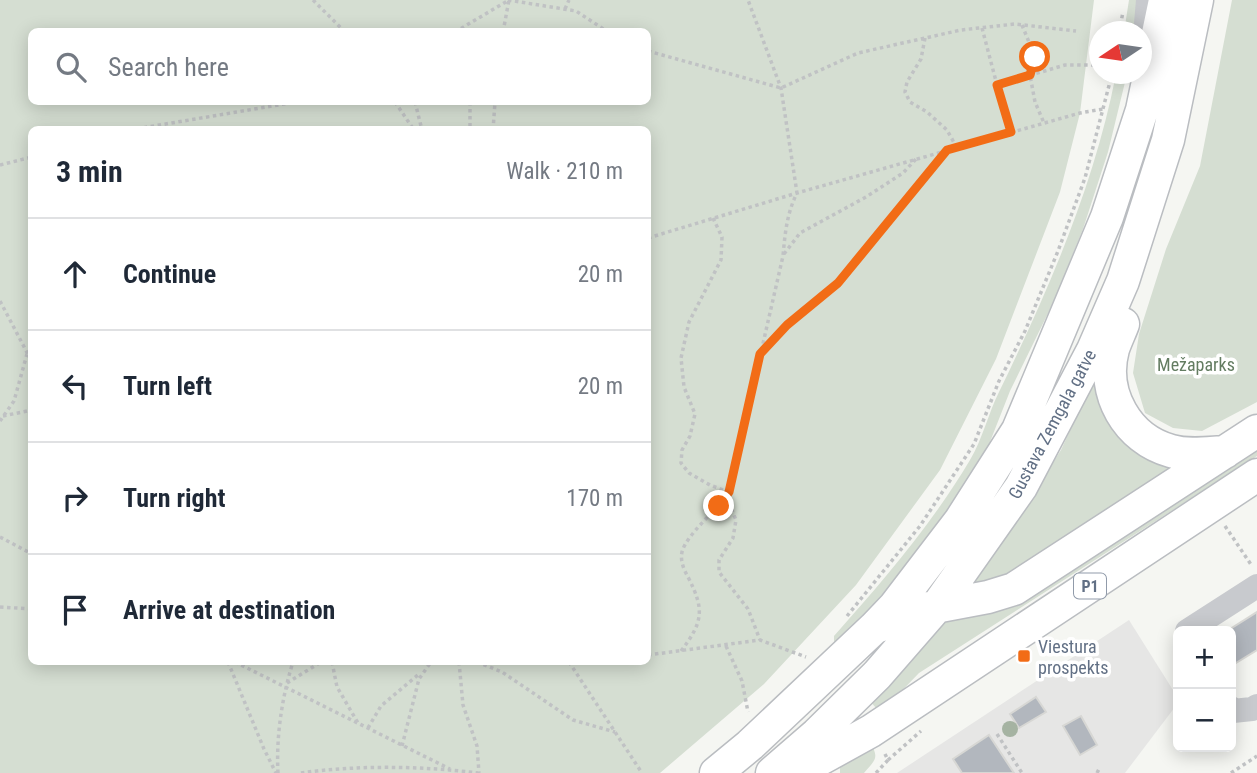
<!DOCTYPE html>
<meta charset="utf-8">
<style>
:root{--surface:#fff;--page:#f6f6f7;--text:#1f2937;--muted:#747a83;--line:#e0e1e3}
body{margin:0;font-family:"Roboto Condensed",sans-serif;background:var(--page);color:var(--text)}
.controls{position:absolute;right:21px;bottom:21px;display:grid;overflow:hidden;border-radius:10px;box-shadow:0 4px 18px #0003}
.controls button{width:63px;height:63px;display:grid;place-items:center;padding:0;border:0;border-bottom:2px solid var(--line);background:var(--surface);color:var(--text);font:35px sans-serif}
.compass{position:absolute;left:1089px;top:21px;width:63px;height:63px;border-radius:50%;background:var(--surface);box-shadow:0 4px 18px #0003;rotate:257deg}
.stop{position:absolute;width:21px;height:21px;margin:-16px;border:5px solid #f26c16;border-radius:50%;background:#fff}
.stop.end{background:#f26c16;border-color:#fff;box-shadow:0 2px 7px #0008}
.list{margin:0;padding:0;list-style:none}
h2{display:flex;justify-content:space-between;align-items:center;height:91px;margin:0;padding:0 28px;font-size:30px}
h2 small{font-size:23px;font-weight:400;color:var(--muted)}
.list li{display:grid;grid-template-columns:46px 1fr auto;gap:21px;align-items:center;box-sizing:border-box;height:112px;padding:0 28px;border-top:2px solid var(--line)}
.list b{display:block;font-size:26px;white-space:nowrap}
.list em{font-size:23px;font-style:normal;color:var(--muted)}
.icon{flex:none;width:38px;height:38px;fill:none;stroke:currentColor;stroke-width:2;stroke-linecap:round;stroke-linejoin:round}
.map{position:relative;flex:none;width:1257px;height:773px;overflow:hidden}
.search{position:absolute;background:var(--surface);box-shadow:0 4px 18px #0003;left:28px;top:28px;width:623px;height:77px;display:flex;align-items:center;gap:18px;box-sizing:border-box;padding:0 24px;border-radius:10px;color:var(--muted);font-size:26px}
.panel{position:absolute;background:var(--surface);box-shadow:0 4px 18px #0003;left:28px;top:126px;width:623px;height:539px;border-radius:10px}
.map>svg:first-child{display:block}
.built{fill:#e6e6e5}
.green{fill:#d5ded2;fill-rule:evenodd}
.building{fill:#b2b7be;stroke:#d7d7d4;stroke-width:2}
.lines{fill:none;stroke-linecap:round;stroke-linejoin:round}
.major-casing{stroke:#babdc1;stroke-width:35}
.path{stroke:#c0c2c4;stroke-width:3.5;stroke-dasharray:3.5 3.5;stroke-linecap:butt}
.minor{stroke:#c8cace;stroke-width:24}
.major{stroke:#fff;stroke-width:32}
.tree{fill:#a5b3a2}
.route{stroke:#f26c16;stroke-width:9}
.poi-dot{fill:#f26c16;stroke:#fff;stroke-width:2.5}
.labels{text-anchor:middle;dominant-baseline:central;stroke-width:7;stroke-linejoin:round;paint-order:stroke}
.shield{fill:#fff;stroke:#919baa;stroke-width:2}
.shield-label{font-size:16px;font-weight:bold;fill:#627085}
.park-label{font-size:18px;fill:#637c61;stroke:#fff}
.street-label{font-size:18px;fill:#627085;stroke:#fff}
.poi-label{font-size:18px;fill:#627085;stroke:#fff;text-anchor:start}
</style>
<div class="map">
<svg width="1257" height="773" viewBox="0 0 1257 773">
<rect width="100%" height="100%" fill="#f5f6f2"/>
<path class="built" d="M1129,620L1178,698V703L1125,773H897Z"/>
<path class="green" d="M0,0H1094L1080,113L1060,192L996,359L940,470L856,585L764,684L660,773H0ZM32,32H648V102H32ZM32,130H648V662H32Z
M1129,0H1139L1134,31L1124,32Z
M1232,0H1257V402L1202,431L1173,428L1145,413L1133,373L1139,334L1166,249L1200,166Z
M1116,74H1127L1108,152L1083,229L1054,301L1010,391L984,457L942,520L886,594L839,647L834,641V636C883,581 932,524 970,460C983,438 988,414 999,392C1049,289 1094,186 1116,74Z
M1100,365V385L1185,463L1033,564L984,586L968,584L1013,525L1061,450Z
M1257,446V456L919,673L891,702L875,710L876,708L869,700L940,619Z
M869,740C879,758 877,758 864,773H840V766Z"/>
<path class="building" d="M1257,612V650L1231,666V631H1227Z
M1036,697L1046,712L1019,728L1010,714Z
M1081,716L1097,745L1080,755L1063,726Z
M989,735L1014,773H962L953,759Z"/>
<g class="lines">
<g class="major-casing">
<path id="major" d="M1123,324C1120,332 1116,340 1113,349C1101,393 1127,439 1171,451C1188,456 1207,453 1225,452
M874,628L895,606L960,521L1018,430L1107,217L1142,110L1165,0
M716,773L750,745L874,628L919,610L988,597L1014,589L1257,431
M772,773L817,734L877,675L938,605L1021,487L1093,350L1123,281L1168,140L1197,0
M795,773L871,731L1257,475"/>
</g>
<path class="path" d="M313,0L345,32
M508,0L576,11L608,32
M565,9L569,0
M1022,25L1035,57L1030,75L1035,102L1044,123
M982,28L997,85
M455,32L509,0
M503,32L509,0
M1119,32L1123,12
M925,38L921,59L907,82L905,92L910,102L927,112L947,130L957,148
M648,51L781,88L858,53L961,30L1015,24L1076,31
M395,102L414,130
M415,102L422,130
M470,102V130
M130,130L296,102
M493,130L495,102
M1011,133L997,85L1065,65H1100
M0,165L32,157
M713,218L722,237L721,260L689,322L681,358L684,387L695,414L690,436L682,450L681,463L689,473L710,485L728,492
M648,238L797,193L1080,113L1103,109
M784,254L800,233L866,197L903,173L916,159
M0,301L32,362
M762,352L787,325L838,283L946,152
M3,416L32,410
M0,421L14,401L27,354
M726,496L736,520L733,538L719,560V572L748,609L760,640
M1225,526L1252,566
M0,537L32,554
M0,607L32,609
M847,616L920,526L974,444L999,381L1025,331L1058,251L1085,178L1112,74
M726,646L742,681L748,712
M681,651C703,622 705,610 688,577C684,570 680,561 682,552C686,535 718,509 729,492L783,256C785,233 787,213 797,193L781,88L748,0
M648,655L760,640L806,657
M228,662L264,749L276,773
M235,662L450,769
M332,662L337,687L358,723
M459,662L463,705L477,746L479,773
M477,662L502,672L573,720L615,732
M569,662L642,773
M287,683L321,662
M368,728L381,706L419,674
M997,734L1022,773
M402,746L419,679L431,662
M888,760L921,731
M278,773C276,736 282,697 293,662
M301,773C355,765 424,766 478,773
M876,773L888,760L884,752
M1097,773L1100,767
M1231,773L1257,756"/>
<path class="minor" d="M1144,48L1148,0
M1187,631L1257,586
M1231,708L1233,711L1252,709L1257,706"/>
<use href="#major" class="major"/>
</g>
<circle class="tree" cx="1010" cy="729" r="8"/>
<g class="lines">
<path class="route" d="M719,506L729,492L760,354L787,325L838,283L947,150L1011,132L997,85L1030,75L1035,57"/>
</g>
<rect class="poi-dot" x="1017" y="649" width="14" height="14" rx="3.5"/>
<g class="labels">
<rect class="shield" x="1074" y="573.5" width="32" height="25" rx="5"/>
<g class="shield-label">
<text x="1090" y="586">P1</text>
</g>
<g class="park-label">
<text x="1196" y="364">Mežaparks</text>
</g>
<g class="street-label">
<text transform="translate(1052 424) rotate(-62)">Gustava Zemgala gatve</text>
</g>
<g class="poi-label">
<text x="1038" y="646">Viestura<tspan x="1038" dy="21">prospekts</tspan></text>
</g>
</g>
</svg>
<div class="controls">
<button>+</button>
<button>−</button>
</div>
<svg class="compass" viewBox="-18 -18 36 36"><path d="M0-13l5 13h-10z" fill="#e53935"/><path d="M0 13l5-13h-10z" fill="#747a83"/></svg>
<div class="stop" style="left:1035px;top:57px"></div>
<div class="stop end" style="left:719px;top:506px"></div>
<div class="search"><svg class="icon" aria-label="search" viewBox="0 0 24 24"><circle cx="10" cy="10" r="6"/><path d="M15 15l6 6"/></svg>Search here</div>
<section class="panel">
<h2>3 min<small>Walk · 210 m</small></h2>
<ul class="list">
<li><svg class="icon" aria-label="ahead" viewBox="0 0 24 24"><path d="M12 20V5M6 11l6-6 6 6"/></svg><div><b>Continue</b></div><em>20 m</em></li>
<li><svg class="icon" aria-label="left" viewBox="0 0 24 24"><path d="M17 20v-9H6M10 6l-5 5 5 5"/></svg><div><b>Turn left</b></div><em>20 m</em></li>
<li><svg class="icon" aria-label="right" viewBox="0 0 24 24"><path d="M7 20v-9h11M14 6l5 5-5 5"/></svg><div><b>Turn right</b></div><em>170 m</em></li>
<li><svg class="icon" aria-label="arrive" viewBox="0 0 24 24"><path d="M6 21V4h12l-3 4 3 4H6"/></svg><div><b>Arrive at destination</b></div></li>
</ul>
</section>
</div>
